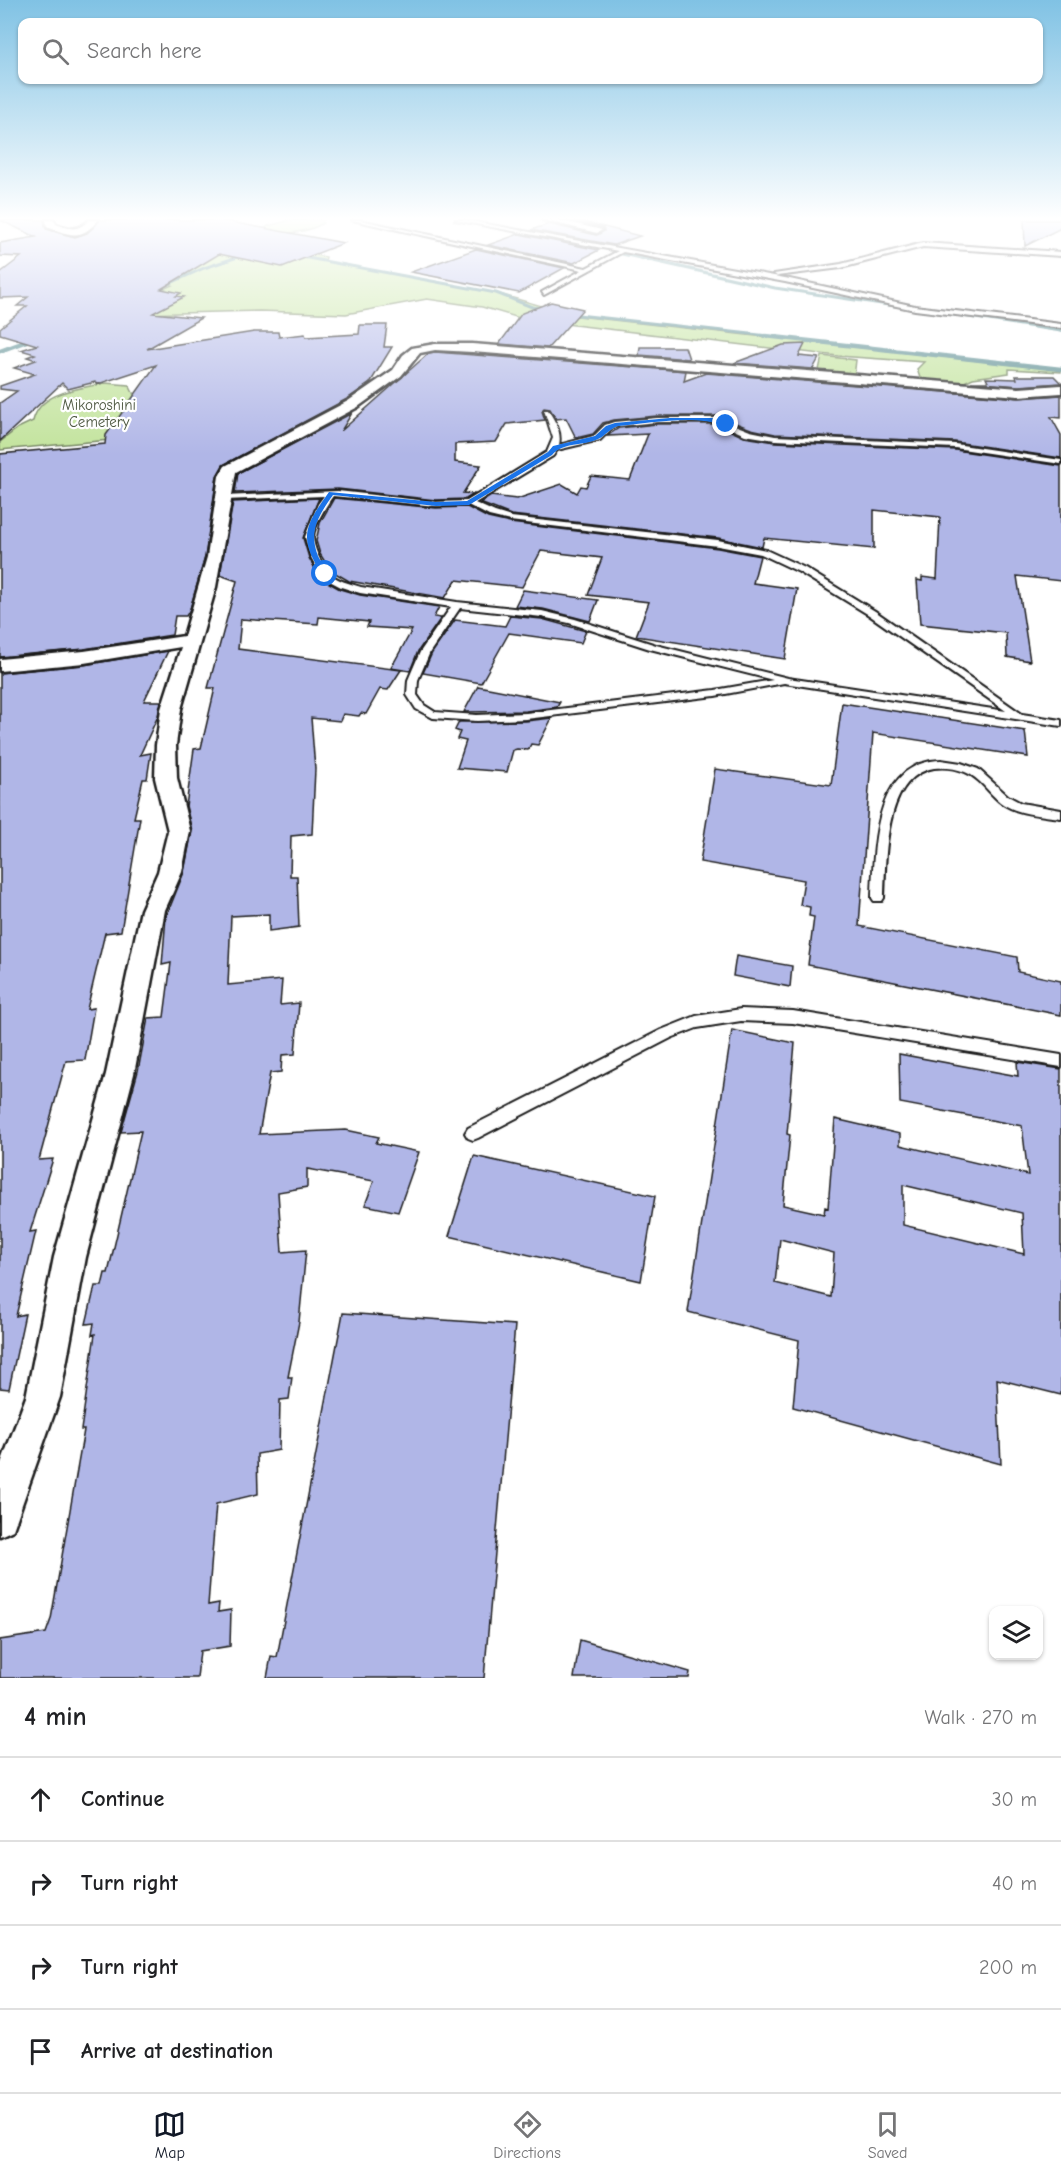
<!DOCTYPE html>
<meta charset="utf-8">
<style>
:root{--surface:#fff;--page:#f6f6f6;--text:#202124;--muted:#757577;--line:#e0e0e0;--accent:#111827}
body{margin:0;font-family:"Comic Neue",sans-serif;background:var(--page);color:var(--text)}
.controls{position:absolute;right:18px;bottom:18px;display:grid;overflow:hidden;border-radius:12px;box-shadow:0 2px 4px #0004}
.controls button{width:54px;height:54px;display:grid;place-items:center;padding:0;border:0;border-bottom:2px solid var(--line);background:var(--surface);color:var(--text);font:30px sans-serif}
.stop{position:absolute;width:18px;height:18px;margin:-14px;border:4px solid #1a73e8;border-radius:50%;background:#fff}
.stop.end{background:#1a73e8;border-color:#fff;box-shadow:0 2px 6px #0008}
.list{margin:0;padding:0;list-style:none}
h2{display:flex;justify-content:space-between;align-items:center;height:78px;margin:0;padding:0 24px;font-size:26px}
h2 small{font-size:20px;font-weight:400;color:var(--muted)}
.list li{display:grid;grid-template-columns:39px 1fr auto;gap:18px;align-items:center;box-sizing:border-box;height:84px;padding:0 24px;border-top:2px solid var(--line)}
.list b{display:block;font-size:22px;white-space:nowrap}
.list em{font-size:20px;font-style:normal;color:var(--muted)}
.icon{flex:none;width:33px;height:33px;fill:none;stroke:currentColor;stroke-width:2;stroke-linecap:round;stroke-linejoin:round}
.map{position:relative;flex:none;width:1061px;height:1678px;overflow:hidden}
.search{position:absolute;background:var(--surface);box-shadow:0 2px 4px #0004;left:18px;right:18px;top:18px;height:66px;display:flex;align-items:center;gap:15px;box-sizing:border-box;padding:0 21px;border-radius:12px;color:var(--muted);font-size:22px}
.sheet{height:414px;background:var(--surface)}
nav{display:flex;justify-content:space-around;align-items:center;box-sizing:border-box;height:84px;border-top:2px solid var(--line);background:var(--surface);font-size:16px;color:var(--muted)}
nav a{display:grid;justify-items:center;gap:3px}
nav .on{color:var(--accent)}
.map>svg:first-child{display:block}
.green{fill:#c2e39c;stroke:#6f805c;stroke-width:1.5}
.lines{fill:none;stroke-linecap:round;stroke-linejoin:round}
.stream-far1{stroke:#5a8c90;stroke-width:3}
.stream{stroke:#5a8c90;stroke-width:4.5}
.building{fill:#b0b6e7;stroke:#1c1c1c;stroke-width:1.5;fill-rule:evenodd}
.lane-casing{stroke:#1c1c1c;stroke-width:4}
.street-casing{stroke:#1c1c1c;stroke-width:5}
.lane{fill:#fff;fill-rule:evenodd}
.street{fill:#fff;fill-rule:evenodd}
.route{fill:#1a73e8}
.labels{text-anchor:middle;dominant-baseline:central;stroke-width:4.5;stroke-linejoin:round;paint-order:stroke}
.far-park-label{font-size:15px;fill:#4e5842;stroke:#fff}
</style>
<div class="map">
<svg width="1061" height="1678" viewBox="0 0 1061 1678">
<rect width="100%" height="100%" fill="#fff"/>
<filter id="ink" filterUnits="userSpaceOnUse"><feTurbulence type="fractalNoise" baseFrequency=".0167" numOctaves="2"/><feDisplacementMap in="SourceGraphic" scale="12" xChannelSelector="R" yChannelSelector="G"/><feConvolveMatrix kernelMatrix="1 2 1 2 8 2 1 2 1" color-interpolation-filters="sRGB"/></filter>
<g filter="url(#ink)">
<path class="green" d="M285,220H323V223C304,235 283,233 261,232L268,226L287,221Z
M253,244L326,257L325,261L496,293L577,316L1061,370V372L1009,369V373L973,378L962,383L921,381L917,369L924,362L838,356L523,319L482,307L427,299L346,314L260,311L137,314L122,307L172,285L128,269Z
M822,356L856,360L854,377L818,375Z
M105,383L129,385L136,399L110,440L0,450V442L18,428L33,421C40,391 79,389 105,383Z"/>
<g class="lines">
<path class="stream-far1" d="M613,252L775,288L1061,331
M297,256L496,293L532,307L545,309
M160,288L204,268L244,255
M569,314L778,337"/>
<path class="stream" d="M765,336L1061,369
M0,351L35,338"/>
</g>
<path class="building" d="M0,220H44L46,229L75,237L87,233L100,220H220L344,243L282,267L219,254L161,289L181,293L176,296L184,297L153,313L201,318L147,349L254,332H278L279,337L305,334L306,337L359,334L360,325H387L384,347H392L370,383L347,399L223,465L217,476L205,557L190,609L186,616H175L172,635L84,649L0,657V454L105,444L106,435L156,365L98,384L95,382L68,389L62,383L0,441V403L17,391L0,389V386L35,374L14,368L36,360L27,357L35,354L21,350L37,345L0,334V328L27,306H17L28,297L0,298V273L21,257L0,256V243L36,237Z
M568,220H577L640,236L614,245L531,230L549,224L596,235L604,231L603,228Z
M1024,220H1061V228L1025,246Z
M519,234L599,250L574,263L488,245Z
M476,249L564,268L519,293L411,272Z
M551,302L583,309L548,348L499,344L522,313Z
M805,344L799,356L819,358L813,369L734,363L783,345Z
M640,347H685L689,359L639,355Z
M435,352L686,371L684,381L706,373L1019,398L1061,395V418L1051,417L1061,435V458L955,442L775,434L751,429L717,416H657L614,420L603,423L593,434L576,438L566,418L556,419L550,409L544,408L542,411L545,420L507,424L496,442L455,444V462L481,465L463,493L474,494L466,499L436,500L338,489L235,493L238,473L352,413L341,431L429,353Z
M1016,376H1054L1061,383L1019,386L971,382H988L986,378L1017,379Z
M657,424H716L744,437L775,442L955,450L1061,466V581L1017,576L1030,661L1007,657L1006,633L920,624L917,580L922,581V577L937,579L940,517L874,510V549L764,538L762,547L718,538L511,515L480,503L491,496L517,499L562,484L577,493L581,486L586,487L591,476L630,480L648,434L607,436L619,428Z
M319,498L303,538L309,558L320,578L340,589L360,595L439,607L434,617L441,618L418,651L410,671L391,668L412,630L367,627L369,622L319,617L318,624L241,619L238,649L401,670L388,690L380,689L366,714L361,713L359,716L343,714L340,721L311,718L315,769L312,834L291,836L290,876H297L299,927L269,931V914L231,916L228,985L282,980L280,1005L299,1003L295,1054L282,1055L281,1072L270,1073L259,1134L346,1130L379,1137L376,1143L419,1152L398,1212L365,1205L374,1181L307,1169V1187L278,1192L282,1252L306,1250L299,1322L288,1377H292L289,1399L280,1400L279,1450L257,1454L258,1494L216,1504L208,1605L219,1603L218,1612L231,1610L230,1646L200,1651L197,1678H0V1640L46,1633L51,1619L84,1430H81L95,1334L92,1335L94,1323L86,1324L95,1286H102L105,1273H108L141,1131L121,1132L138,1071L148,1018L164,1017L171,963L162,965L166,917L184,872L192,831L186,806L194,749L201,748L215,688H208L237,581L220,575L233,502Z
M334,498L436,508L467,507L488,518L510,523L718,548L760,556L753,583L797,589L785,659L636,636L649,602L588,595L602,558L541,551L522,587L456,580L445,598L349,581L330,570L320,554L316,541L320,523Z
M523,590L598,600L590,621L543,609L515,606Z
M510,616L542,619L586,631L581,643L509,633L481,683L423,673L432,653L455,620L505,626Z
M168,651L144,701H161L158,716L140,755L151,753L147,779H143L134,818H140L121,931L105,933L87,1009L94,1008L85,1060L66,1061L39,1160L53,1159L30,1232L36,1231L16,1316L25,1314L9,1389L0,1388V673L84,665Z
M478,686L560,702L557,707L526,711L464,712Z
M842,703L1025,731L1028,757L873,733L859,926L1017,957L1018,972L1061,981V1015L808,965L814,917L809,916L810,907L800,905L804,880L700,862L715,769L831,785Z
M552,718L538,745L531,744L528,750L517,749L513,750L507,772L457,768L466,741L457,739L460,732L455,730L459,722L526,721Z
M736,956L792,966L790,987L733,976Z
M732,1030L795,1043L787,1134L790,1135L783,1205L824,1214L825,1207L828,1208L835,1119L900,1134V1145L1028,1175L1022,1126L900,1103L899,1054L1018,1076L1017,1062L1061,1069V1395L997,1379L1001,1464L793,1407L799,1340L688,1312ZM903,1185L1022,1213L1024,1254L903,1225ZM780,1239L834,1253L831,1297L775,1283Z
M474,1156L655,1196L641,1281L449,1236Z
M343,1313L515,1325L484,1678H267L271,1656L277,1657Z
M580,1640L690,1672L689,1678H574Z"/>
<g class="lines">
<g class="lane-casing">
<path id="lane" d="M352,220H360L586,268L618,251L455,220H464L785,278L915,306L1061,324V328L915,310L785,282L623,252L544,295L542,292L582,270Z
M923,243L1061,252V256L923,247L841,268L777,276L774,274L841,264Z
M544,410H548C555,421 562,432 559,445L594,436L605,425L614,422L657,418H717L750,431L775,436L955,444L1061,460V464L955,448L775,440L745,435L716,422H657L618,426L611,429L600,440L557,450L553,456L475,503L495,512L511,517L718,540L766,550L805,568L875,611L1022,714L1061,720V726L784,683L715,696L526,719L477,721L433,718L416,709L407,695L408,680L420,652L451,607L360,593L341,587L322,577L311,557L305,537L318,504L324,496L224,500L220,498L224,496L338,491L436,502L467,501L547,452L553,438ZM333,496L436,506L468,505L489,516L510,521L718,546L761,554L799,572L869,615L1006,711L788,678L656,645L575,619L542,611L457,602L361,587C351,584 335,580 328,572C321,564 313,547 313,537C313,527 327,504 333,496ZM460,608L542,617L569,623L650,649L773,680L715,690L526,713L477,715L435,712L424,705L417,695L418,680L430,652Z
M941,760L961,763L978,769L1008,796L1021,803L1061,810V818C1041,815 1017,815 1000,802C988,792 980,778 965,772C956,768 944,767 934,768C883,777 886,858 884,898L882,901H874L872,898C874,848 873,762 941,760Z
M741,1009L793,1011L1061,1055V1067L793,1023L741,1021L697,1028L671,1038L478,1138L473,1140L468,1138L465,1133L468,1128L661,1030L696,1016Z"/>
</g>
<g class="street-casing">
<path id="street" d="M46,220H54L56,224C71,229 77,232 89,220H98C81,241 70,235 47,227Z
M543,220H559L602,230L597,233Z
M435,344H472L1019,388L1061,385V393L1019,396L472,352L435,350L420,353L401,376L358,407L236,472L216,587L181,709L176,745L177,778L190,831L182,872L165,910L134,1074L86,1257L60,1397L13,1530L0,1536V1466L26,1397L54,1257L106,1074L141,910L158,872L168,831L155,778L156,745L161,709L181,647L84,663L0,671V659L84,651L184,636L207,557L219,476L225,466L348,401L393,370L403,355L412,348Z"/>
</g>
<use href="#lane" class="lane"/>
<use href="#street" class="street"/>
</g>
</g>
<linearGradient id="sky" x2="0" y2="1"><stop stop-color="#80c2e4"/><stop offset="0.48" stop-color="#fff"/><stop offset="1" stop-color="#fff" stop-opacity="0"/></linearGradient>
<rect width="1061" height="455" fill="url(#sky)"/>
<path class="route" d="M670,418H717L729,424L726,426C694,414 652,423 618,426C609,429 605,436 598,439C583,446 563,442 552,455L469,505L436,506L333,495C319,515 308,531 318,556C321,563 327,569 328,576H323C298,538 304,527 329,492L436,502L467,501L548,452L553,446L595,436L606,426L615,423Z"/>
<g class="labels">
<g class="far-park-label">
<text x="99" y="405">Mikoroshini<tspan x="99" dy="17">Cemetery</tspan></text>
</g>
</g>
</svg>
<div class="controls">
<button><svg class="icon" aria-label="layers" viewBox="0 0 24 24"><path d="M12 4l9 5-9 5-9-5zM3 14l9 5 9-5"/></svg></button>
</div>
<div class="stop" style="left:325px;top:574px"></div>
<div class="stop end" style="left:726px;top:424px"></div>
<div class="search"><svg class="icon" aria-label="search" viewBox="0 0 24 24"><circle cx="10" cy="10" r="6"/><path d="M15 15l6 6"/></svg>Search here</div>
</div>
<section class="sheet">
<h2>4 min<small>Walk · 270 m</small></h2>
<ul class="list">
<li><svg class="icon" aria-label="ahead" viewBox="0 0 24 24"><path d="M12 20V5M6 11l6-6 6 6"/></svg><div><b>Continue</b></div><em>30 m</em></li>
<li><svg class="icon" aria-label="right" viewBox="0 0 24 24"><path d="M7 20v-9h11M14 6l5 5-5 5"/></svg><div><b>Turn right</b></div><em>40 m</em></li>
<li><svg class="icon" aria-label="right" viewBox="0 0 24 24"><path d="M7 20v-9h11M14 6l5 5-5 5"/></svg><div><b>Turn right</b></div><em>200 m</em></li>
<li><svg class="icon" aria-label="arrive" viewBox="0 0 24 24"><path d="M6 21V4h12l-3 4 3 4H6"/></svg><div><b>Arrive at destination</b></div></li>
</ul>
</section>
<nav>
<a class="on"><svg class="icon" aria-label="map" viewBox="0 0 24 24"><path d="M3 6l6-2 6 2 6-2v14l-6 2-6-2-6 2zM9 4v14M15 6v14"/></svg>Map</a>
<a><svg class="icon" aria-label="directions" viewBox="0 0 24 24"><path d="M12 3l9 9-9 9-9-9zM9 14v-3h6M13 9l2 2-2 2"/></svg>Directions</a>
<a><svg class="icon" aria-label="saved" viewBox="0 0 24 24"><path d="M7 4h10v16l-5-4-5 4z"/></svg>Saved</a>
</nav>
